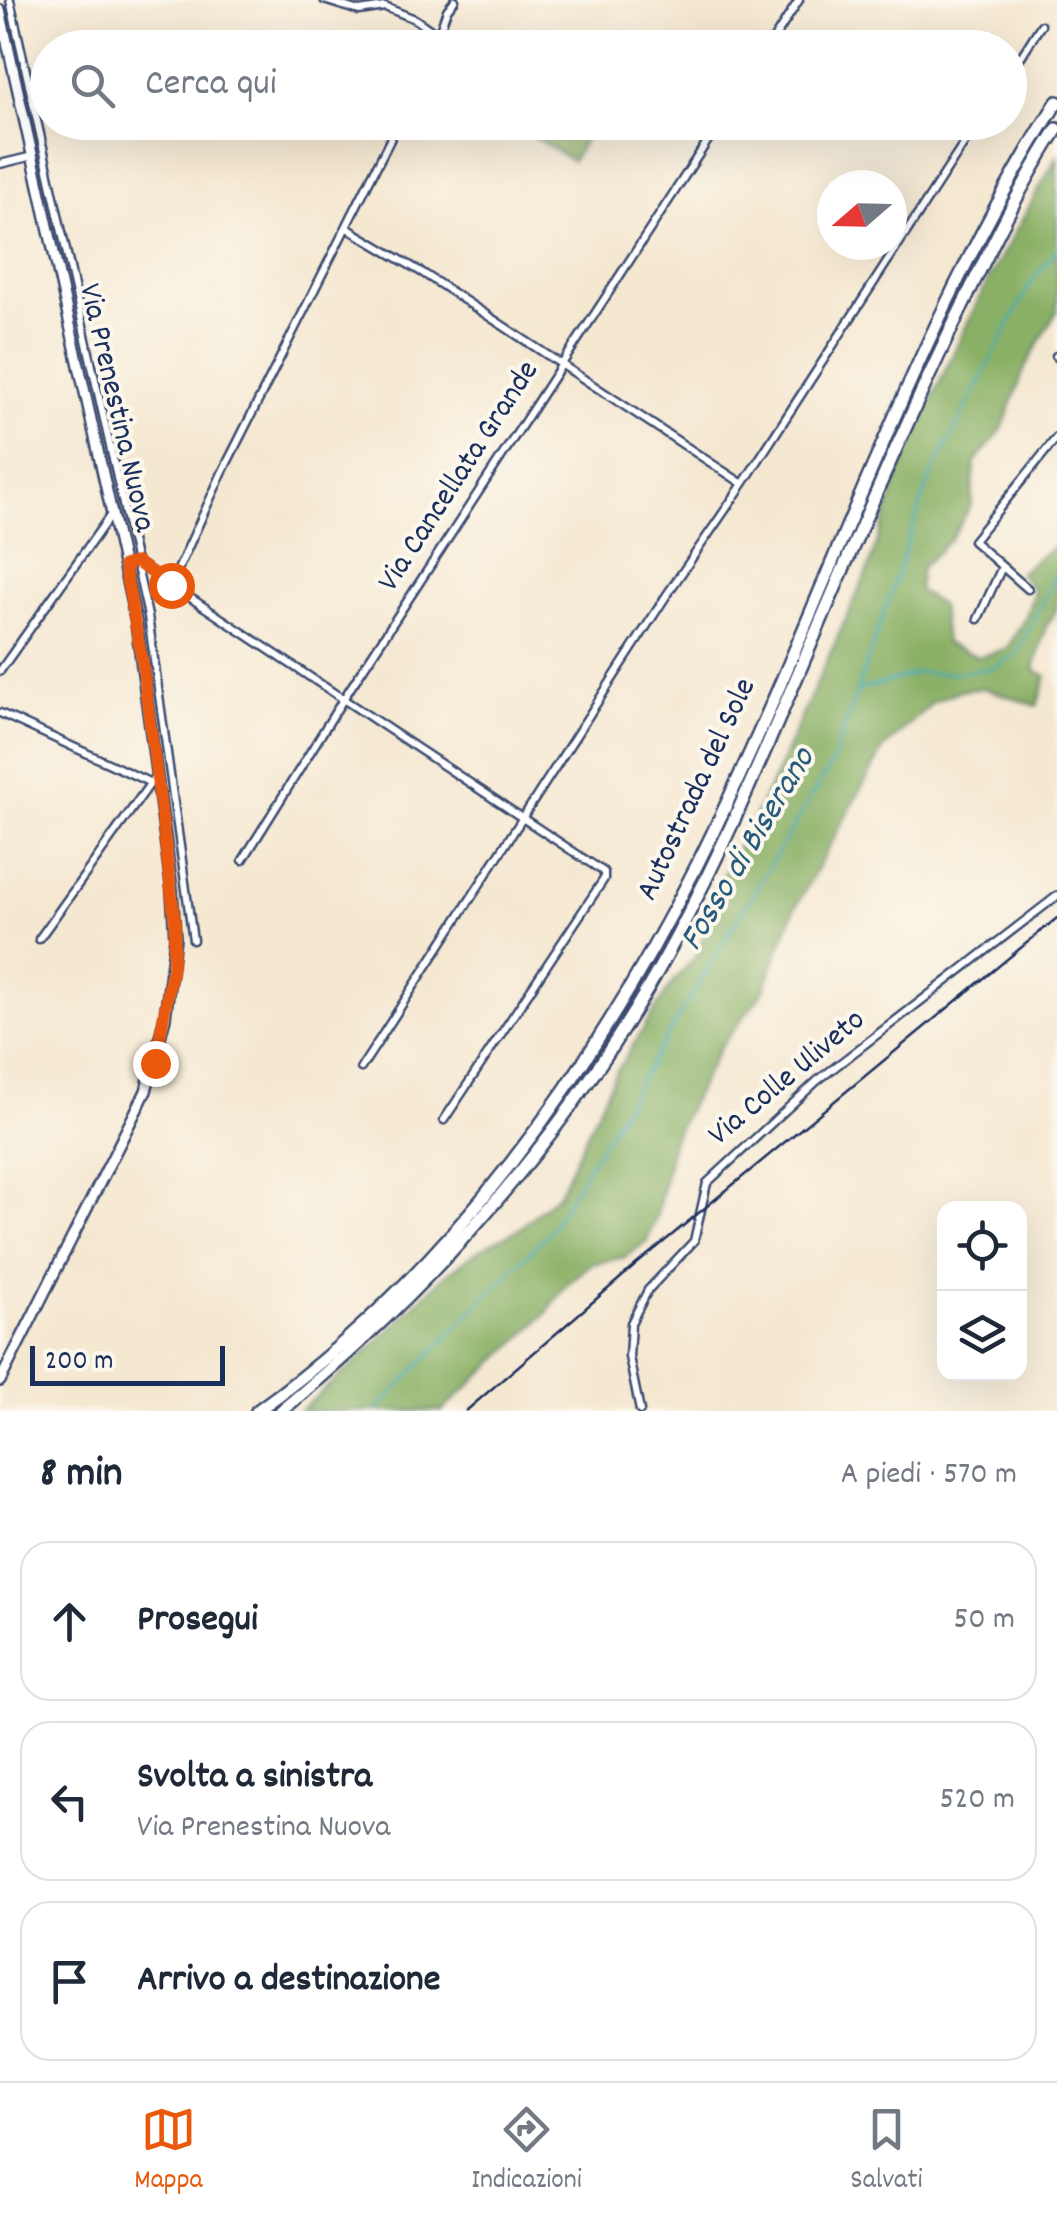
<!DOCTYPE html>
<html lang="it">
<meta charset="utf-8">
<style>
:root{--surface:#fff;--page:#f6f6f7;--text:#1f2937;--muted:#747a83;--line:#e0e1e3;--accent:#ea580c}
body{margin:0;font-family:Dekko,sans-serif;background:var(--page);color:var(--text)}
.controls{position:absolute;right:30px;bottom:30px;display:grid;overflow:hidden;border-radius:20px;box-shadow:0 10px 40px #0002}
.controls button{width:90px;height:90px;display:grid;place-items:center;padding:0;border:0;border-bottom:2px solid var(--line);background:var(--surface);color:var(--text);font:50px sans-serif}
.compass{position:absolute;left:817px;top:170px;width:90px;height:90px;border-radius:50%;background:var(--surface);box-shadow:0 10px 40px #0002;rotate:250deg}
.scale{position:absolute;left:30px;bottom:25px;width:195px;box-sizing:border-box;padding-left:10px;border:5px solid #1b2f5e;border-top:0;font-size:28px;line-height:35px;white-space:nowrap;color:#1b2f5e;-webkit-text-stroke:8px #fbf7ec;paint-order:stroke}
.stop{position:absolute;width:30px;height:30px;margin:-22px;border:8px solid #ea580c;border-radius:50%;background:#fff}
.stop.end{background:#ea580c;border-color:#fff;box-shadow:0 2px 10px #0008}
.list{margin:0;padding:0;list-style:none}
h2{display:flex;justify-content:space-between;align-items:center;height:130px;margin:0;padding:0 40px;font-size:42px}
h2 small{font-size:32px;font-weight:400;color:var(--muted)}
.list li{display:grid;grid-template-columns:65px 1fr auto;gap:30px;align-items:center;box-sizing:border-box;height:160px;margin:0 20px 20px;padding:0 20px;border:2px solid var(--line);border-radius:30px}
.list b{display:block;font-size:38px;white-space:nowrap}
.list p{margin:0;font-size:32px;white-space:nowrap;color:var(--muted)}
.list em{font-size:32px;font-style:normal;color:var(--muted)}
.icon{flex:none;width:55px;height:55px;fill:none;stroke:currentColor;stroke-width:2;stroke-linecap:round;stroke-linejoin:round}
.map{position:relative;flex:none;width:1057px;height:1411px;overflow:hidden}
.search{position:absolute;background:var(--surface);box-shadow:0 10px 40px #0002;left:30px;right:30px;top:30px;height:110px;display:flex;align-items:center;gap:25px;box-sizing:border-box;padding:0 35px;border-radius:55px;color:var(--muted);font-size:38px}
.sheet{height:670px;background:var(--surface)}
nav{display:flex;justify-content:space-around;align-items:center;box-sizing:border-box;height:140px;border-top:2px solid var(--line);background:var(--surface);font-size:28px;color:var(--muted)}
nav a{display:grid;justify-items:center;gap:5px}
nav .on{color:var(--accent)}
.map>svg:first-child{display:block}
.forest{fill:#8ab065;stroke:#527062;stroke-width:2.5}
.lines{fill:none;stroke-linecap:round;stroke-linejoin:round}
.stream{stroke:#3cacb8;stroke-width:2.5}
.street-casing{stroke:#3c4b6f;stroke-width:11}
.secondary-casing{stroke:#3c4b6f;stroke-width:14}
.highway-casing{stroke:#3c4b6f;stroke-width:16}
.street{stroke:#fff;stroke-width:6}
.secondary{stroke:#fff;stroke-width:9}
.highway{stroke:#fff;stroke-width:11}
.rail{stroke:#1b2f5e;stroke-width:2.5}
.route{stroke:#ea580c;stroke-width:12}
.labels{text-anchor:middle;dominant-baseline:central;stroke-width:8;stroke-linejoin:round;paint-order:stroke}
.street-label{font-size:32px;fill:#1b2f5e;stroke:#fbf7ec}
.water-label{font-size:35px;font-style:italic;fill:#275b7e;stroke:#fbf7ec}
</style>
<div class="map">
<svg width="1057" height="1411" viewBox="0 0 1057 1411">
<rect width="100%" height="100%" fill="#fbf7ec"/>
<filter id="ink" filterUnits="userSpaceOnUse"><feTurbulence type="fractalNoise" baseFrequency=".01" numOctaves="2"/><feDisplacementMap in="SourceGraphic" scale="20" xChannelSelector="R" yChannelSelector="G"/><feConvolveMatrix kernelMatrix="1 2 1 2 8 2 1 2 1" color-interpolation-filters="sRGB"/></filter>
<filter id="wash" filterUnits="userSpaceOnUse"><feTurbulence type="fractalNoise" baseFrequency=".0048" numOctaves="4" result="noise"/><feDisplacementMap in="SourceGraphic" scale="40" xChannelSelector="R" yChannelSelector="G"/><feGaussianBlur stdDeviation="2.25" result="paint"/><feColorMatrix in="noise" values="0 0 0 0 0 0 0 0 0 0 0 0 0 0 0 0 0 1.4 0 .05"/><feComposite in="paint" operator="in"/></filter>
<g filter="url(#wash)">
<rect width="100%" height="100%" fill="#f5e8d1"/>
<path class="forest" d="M512,123H546L555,130L562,123H584L592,127L572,161Z
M1057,157V311L1025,368L1002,429L975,462L971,505L950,540L921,567L918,590L941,606L945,643L978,657L1007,649L1027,614L1034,590L1019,573L1057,544V609L1046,626L1034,670L1047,676L1037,706L984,688L958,691L933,702L884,748L795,908L763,992L720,1047L673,1138L657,1215L647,1241L625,1257L591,1264L567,1284L545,1315L442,1411H300L369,1350L443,1277L479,1250L519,1229L559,1193L615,1074L672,983L698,954L716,888L768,791L869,568L905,456L986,284Z"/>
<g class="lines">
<path class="stream" d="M857,691L917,673H957L994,668L1016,654L1057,572
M375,1411L548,1233L833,761L930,478L1029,286L1057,249"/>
</g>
</g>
<g filter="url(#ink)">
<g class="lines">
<g class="street-casing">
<path id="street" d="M10,0L148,616L193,940
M324,0L359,11L385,7L415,19L438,35L447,10L455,0
M768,48L799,0
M1010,74L1041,25
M0,164L33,156
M347,228L423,273L743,484
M1056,356L1057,357
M125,565L136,562L144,567L604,872V879L444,1120
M171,585L222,473L399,122
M1028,589L973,541L1057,437
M978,619L1002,567
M0,671L112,513
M0,713L151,783
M243,860L344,698L720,122
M39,939L157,774
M361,1068L668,593L743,484L978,122
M640,1411L629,1357L631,1323L648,1290L694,1241L707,1183L817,1081L1057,896"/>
</g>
<g class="secondary-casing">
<path id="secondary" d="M0,10L136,622L172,890L175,938L165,1018L146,1091L0,1381"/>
</g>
<g class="highway-casing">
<path id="highway" d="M257,1411C449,1274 593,1072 698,863C823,612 906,341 1057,102
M281,1411C426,1291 553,1151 648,988C708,885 755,774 802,665C852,548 902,431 957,317C988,253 1019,188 1057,129"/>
</g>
<use href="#street" class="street"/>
<use href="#secondary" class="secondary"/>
<use href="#highway" class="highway"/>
<path class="rail" d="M466,1411L638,1263L1057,918"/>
</g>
</g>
<g class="lines" filter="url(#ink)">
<path class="route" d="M155,1063L173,966L175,922L142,660L124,565L136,562L171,585"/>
</g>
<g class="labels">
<g class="street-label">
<text transform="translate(115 408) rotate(77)">Via Prenestina Nuova</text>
<text transform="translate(460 477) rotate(-57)">Via Cancellata Grande</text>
<text transform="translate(698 790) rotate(-65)">Autostrada del Sole</text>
<text transform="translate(788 1079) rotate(-40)">Via Colle Uliveto</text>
</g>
<g class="water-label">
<text transform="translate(749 850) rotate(-59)">Fosso di Biserano</text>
</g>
</g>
</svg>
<div class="controls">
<button><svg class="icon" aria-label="locate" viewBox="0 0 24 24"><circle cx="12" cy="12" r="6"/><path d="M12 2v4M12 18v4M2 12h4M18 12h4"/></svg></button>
<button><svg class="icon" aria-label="layers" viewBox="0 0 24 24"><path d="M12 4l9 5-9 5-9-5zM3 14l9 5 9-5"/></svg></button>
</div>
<svg class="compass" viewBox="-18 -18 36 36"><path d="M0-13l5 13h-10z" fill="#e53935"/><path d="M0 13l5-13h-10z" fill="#747a83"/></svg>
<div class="scale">200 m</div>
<div class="stop" style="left:171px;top:585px"></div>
<div class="stop end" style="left:155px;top:1063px"></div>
<div class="search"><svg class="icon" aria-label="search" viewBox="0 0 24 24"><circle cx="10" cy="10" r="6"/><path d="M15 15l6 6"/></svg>Cerca qui</div>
</div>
<section class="sheet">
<h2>8 min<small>A piedi · 570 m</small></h2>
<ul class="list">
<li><svg class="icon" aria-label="ahead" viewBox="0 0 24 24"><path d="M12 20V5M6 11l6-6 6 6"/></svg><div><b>Prosegui</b></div><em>50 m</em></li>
<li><svg class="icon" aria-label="left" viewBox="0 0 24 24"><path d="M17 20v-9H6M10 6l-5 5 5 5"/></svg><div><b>Svolta a sinistra</b><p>Via Prenestina Nuova</p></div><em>520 m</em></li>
<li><svg class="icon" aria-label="arrive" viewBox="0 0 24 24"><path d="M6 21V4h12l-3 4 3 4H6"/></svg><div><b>Arrivo a destinazione</b></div></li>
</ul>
</section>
<nav>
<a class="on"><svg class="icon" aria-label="map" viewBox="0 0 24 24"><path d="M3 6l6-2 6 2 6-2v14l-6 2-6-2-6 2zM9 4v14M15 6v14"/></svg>Mappa</a>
<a><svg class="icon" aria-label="directions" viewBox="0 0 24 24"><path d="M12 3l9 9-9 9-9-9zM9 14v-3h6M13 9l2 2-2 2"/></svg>Indicazioni</a>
<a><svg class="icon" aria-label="saved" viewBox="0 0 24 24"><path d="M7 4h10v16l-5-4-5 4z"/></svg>Salvati</a>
</nav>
